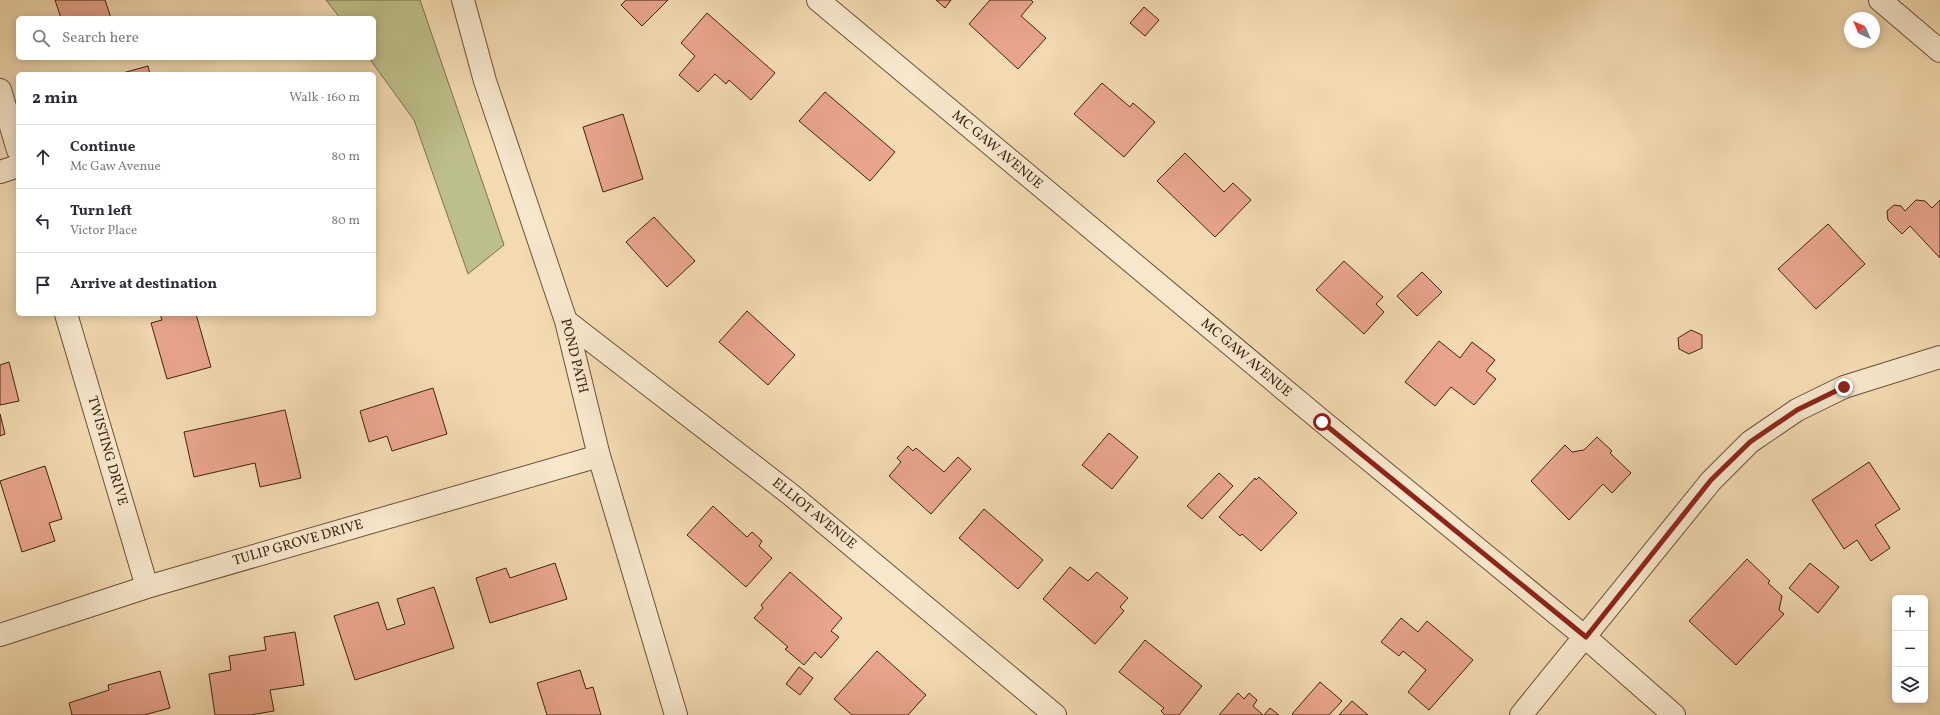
<!DOCTYPE html>
<meta charset="utf-8">
<style>
:root{--surface:#fff;--page:#f2f2f3;--text:#2b2b33;--muted:#7c7c81;--line:#e1e1e2}
body{margin:0;font-family:Vollkorn,serif;background:var(--page);color:var(--text)}
.controls{position:absolute;right:12px;bottom:12px;display:grid;overflow:hidden;border-radius:6px;box-shadow:0 2px 10px #0003}
.controls button{width:36px;height:36px;display:grid;place-items:center;padding:0;border:0;border-bottom:1px solid var(--line);background:var(--surface);color:var(--text);font:20px sans-serif}
.compass{position:absolute;left:1844px;top:12px;width:36px;height:36px;border-radius:50%;background:var(--surface);box-shadow:0 2px 10px #0003;rotate:316deg}
.stop{position:absolute;width:12px;height:12px;margin:-9px;border:3px solid #8f2418;border-radius:50%;background:#fff}
.stop.end{background:#8f2418;border-color:#fff;box-shadow:0 1px 4px #0008}
.list{margin:0;padding:0;list-style:none}
h2{display:flex;justify-content:space-between;align-items:center;height:52px;margin:0;padding:0 16px;font-size:17px}
h2 small{font-size:13px;font-weight:400;color:var(--muted)}
.list li{display:grid;grid-template-columns:26px 1fr auto;gap:12px;align-items:center;box-sizing:border-box;height:64px;padding:0 16px;border-top:1px solid var(--line)}
.list b{display:block;font-size:15px;white-space:nowrap}
.list p{margin:0;font-size:13px;white-space:nowrap;color:var(--muted)}
.list em{font-size:13px;font-style:normal;color:var(--muted)}
.icon{flex:none;width:22px;height:22px;fill:none;stroke:currentColor;stroke-width:2;stroke-linecap:round;stroke-linejoin:round}
.map{position:relative;flex:none;width:1940px;height:715px;overflow:hidden}
.search{position:absolute;background:var(--surface);box-shadow:0 2px 10px #0003;left:16px;top:16px;width:360px;height:44px;display:flex;align-items:center;gap:10px;box-sizing:border-box;padding:0 14px;border-radius:6px;color:var(--muted);font-size:15px}
.panel{position:absolute;background:var(--surface);box-shadow:0 2px 10px #0003;left:16px;top:72px;width:360px;height:244px;border-radius:6px}
.map>svg:first-child{display:block}
.green{fill:#bdbf8a;stroke:#7e714c}
.building{fill:#e9a58c;stroke:#3f230e}
.lines{fill:none;stroke-linecap:round;stroke-linejoin:round}
.minor-casing{stroke:#6c5137;stroke-width:24}
.minor{stroke:#f7e7cc;stroke-width:22}
.route{stroke:#8f2418;stroke-width:5}
.labels{text-anchor:middle;dominant-baseline:central;stroke-width:4;stroke-linejoin:round;paint-order:stroke}
.street-label{font-size:14px;fill:#3f230e;stroke:#f7e7cc}
</style>
<div class="map">
<svg width="1940" height="715" viewBox="0 0 1940 715">
<rect width="100%" height="100%" fill="#f3dab1"/>
<filter id="stains"><feTurbulence type="fractalNoise" baseFrequency=".005" numOctaves="4"/><feColorMatrix values="0 0 0 0 .2 0 0 0 0 .09 0 0 0 0 .02 0 0 0 .5 -.17"/></filter>
<radialGradient id="worn" r=".72"><stop offset=".6" stop-color="#630" stop-opacity="0"/><stop offset="1" stop-color="#630" stop-opacity=".3"/></radialGradient>
<path class="green" d="M326,0H420L504,245L468,274L414,120L369,58H374V18H340Z"/>
<path class="building" d="M55,0H105L111,18H61Z
M626,0H668L642,26L621,5Z
M936,0H951L945,8Z
M990,0H1031L1033,2L1021,16L1046,38L1018,69L969,24Z
M1144,7L1159,20L1145,36L1130,23Z
M707,13L775,73L751,100L729,80L726,84L715,74L698,92L679,75L695,56L681,43Z
M148,66L150,74H119Z
M1102,83L1130,107L1133,103L1155,122L1124,157L1074,114Z
M825,92L895,152L870,181L799,121Z
M623,114L643,179L603,192L583,127Z
M1185,153L1224,192L1233,183L1251,200L1215,237L1157,181Z
M1916,200L1925,201L1932,208L1940,200V258L1910,226L1902,234L1888,220L1887,211L1894,205L1901,206L1905,211Z
M654,217L695,261L667,287L626,242Z
M1828,224L1865,264L1816,309L1778,269Z
M1344,261L1383,297L1376,304L1384,312L1364,334L1316,290Z
M1422,272L1442,292L1417,316L1397,296Z
M747,311L795,355L768,385L719,342Z
M160,314H196L211,367L167,379L151,323L162,320Z
M1691,330L1702,335V348L1689,354L1679,349L1678,338Z
M1439,341L1460,358L1472,342L1495,360L1486,371L1496,379L1474,405L1451,387L1435,406L1405,382Z
M9,362L19,401L0,405V365Z
M433,388L447,434L392,451L387,436L369,442L360,411Z
M285,410L301,478L260,487L255,463L194,477L184,432Z
M0,414L5,434L0,436Z
M1109,433L1138,457L1112,489L1082,465Z
M1597,437L1612,451L1610,453L1631,473L1612,493L1603,484L1569,520L1531,481L1565,445L1572,452L1584,450Z
M908,446L913,451L916,448L944,472L958,457L971,469L931,514L889,476L901,462L897,458Z
M1869,462L1900,509L1875,525L1890,548L1871,561L1857,540L1844,549L1812,500Z
M45,466L62,519L49,523L55,541L22,552L0,481Z
M1219,473L1233,486L1202,519L1187,506Z
M1259,477L1297,513L1261,551L1242,534L1240,536L1219,517L1255,478L1256,480Z
M713,506L747,537L752,532L762,541L759,546L772,558L746,587L687,535Z
M984,509L1043,560L1018,589L959,538Z
M1747,559L1770,581L1768,583L1782,596L1779,610L1784,614L1736,665L1689,621Z
M555,563L567,599L490,623L476,578L506,568L510,578Z
M1810,563L1839,587L1818,613L1789,588Z
M1070,567L1088,581L1097,572L1128,598L1120,607L1124,611L1095,644L1043,599Z
M790,572L842,618L831,631L839,637L821,658L815,652L804,665L785,649L788,647L754,618L763,608L761,605Z
M434,587L454,648L355,680L334,616L378,602L387,630L405,624L397,599Z
M1401,618L1418,632L1427,621L1473,660L1429,710L1408,692L1426,670L1403,651L1399,656L1381,642Z
M295,632L304,685L270,690L274,711L250,715H215L209,674L231,670L229,656L266,650L264,637Z
M1145,640L1202,686L1179,715H1165L1161,711L1164,708L1119,672Z
M877,651L926,695L908,715H852L834,699Z
M799,667L813,678L800,695L786,684Z
M580,670L586,689L593,687L601,715H547L537,683Z
M160,671L170,708L144,715H72L69,703L109,690L108,685Z
M1320,682L1342,701L1329,715H1293L1292,714Z
M1238,693L1244,699L1249,693L1257,700L1253,706L1263,715H1219Z
M1352,701L1368,715H1339Z
M1270,708L1279,715H1264Z"/>
<g class="lines">
<g class="minor-casing">
<path id="minor" d="M463,0L485,81L566,321L599,456L676,715
M818,0L1322,421L1585,637L1674,715
M1880,0L1940,51
M0,90L18,150
M0,172L18,166
M66,314L147,587
M566,321L790,494L1055,715
M0,635L147,587L599,456
M1521,715L1711,481L1750,442L1797,410L1844,387L1940,357"/>
</g>
<use href="#minor" class="minor"/>
</g>
<g class="lines">
<path class="route" d="M1322,422L1586,637L1711,480L1750,442L1797,410L1844,387"/>
</g>
<g class="labels">
<g class="street-label">
<text transform="translate(997 150) rotate(40)">MC GAW AVENUE</text>
<text transform="translate(574 356) rotate(76)">POND PATH</text>
<text transform="translate(1246 358) rotate(40)">MC GAW AVENUE</text>
<text transform="translate(107 451) rotate(74)">TWISTING DRIVE</text>
<text transform="translate(814 514) rotate(39)">ELLIOT AVENUE</text>
<text transform="translate(298 543) rotate(-16)">TULIP GROVE DRIVE</text>
</g>
</g>
<rect width="100%" height="100%" filter="url(#stains)"/>
<rect width="100%" height="100%" fill="url(#worn)"/>
</svg>
<div class="controls">
<button>+</button>
<button>−</button>
<button><svg class="icon" aria-label="layers" viewBox="0 0 24 24"><path d="M12 4l9 5-9 5-9-5zM3 14l9 5 9-5"/></svg></button>
</div>
<svg class="compass" viewBox="-18 -18 36 36"><path d="M0-13l5 13h-10z" fill="#e53935"/><path d="M0 13l5-13h-10z" fill="#7c7c81"/></svg>
<div class="stop" style="left:1322px;top:422px"></div>
<div class="stop end" style="left:1844px;top:387px"></div>
<div class="search"><svg class="icon" aria-label="search" viewBox="0 0 24 24"><circle cx="10" cy="10" r="6"/><path d="M15 15l6 6"/></svg>Search here</div>
<section class="panel">
<h2>2 min<small>Walk · 160 m</small></h2>
<ul class="list">
<li><svg class="icon" aria-label="ahead" viewBox="0 0 24 24"><path d="M12 20V5M6 11l6-6 6 6"/></svg><div><b>Continue</b><p>Mc Gaw Avenue</p></div><em>80 m</em></li>
<li><svg class="icon" aria-label="left" viewBox="0 0 24 24"><path d="M17 20v-9H6M10 6l-5 5 5 5"/></svg><div><b>Turn left</b><p>Victor Place</p></div><em>80 m</em></li>
<li><svg class="icon" aria-label="arrive" viewBox="0 0 24 24"><path d="M6 21V4h12l-3 4 3 4H6"/></svg><div><b>Arrive at destination</b></div></li>
</ul>
</section>
</div>
